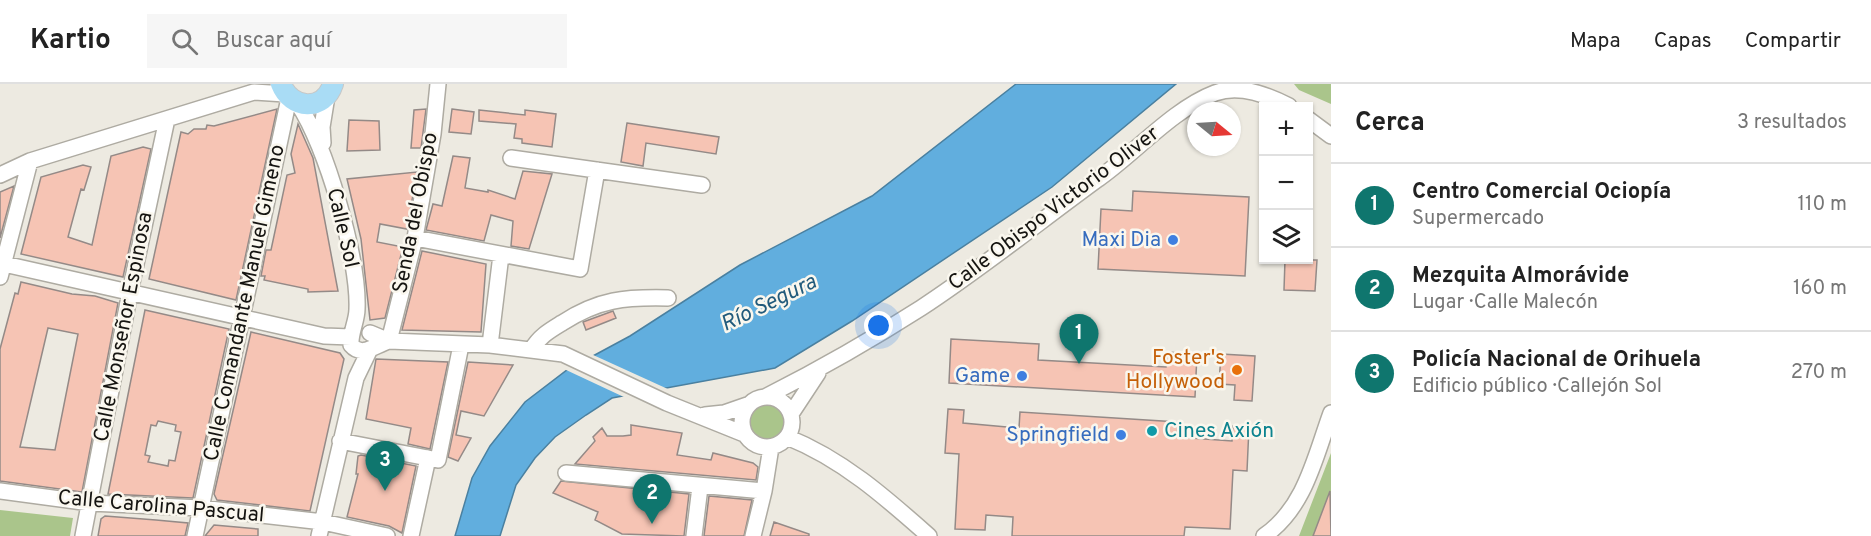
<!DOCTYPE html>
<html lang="es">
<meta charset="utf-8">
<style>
:root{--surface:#fff;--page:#f6f6f6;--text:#222;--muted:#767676;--line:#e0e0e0;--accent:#0f766e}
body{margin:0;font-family:Overpass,sans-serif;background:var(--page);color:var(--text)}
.controls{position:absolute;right:18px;top:18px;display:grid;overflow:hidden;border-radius:0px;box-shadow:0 2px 4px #0004}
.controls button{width:54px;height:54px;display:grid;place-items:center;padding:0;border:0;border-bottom:2px solid var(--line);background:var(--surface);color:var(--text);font:30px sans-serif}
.compass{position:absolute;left:1187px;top:18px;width:54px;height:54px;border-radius:50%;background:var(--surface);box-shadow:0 2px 4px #0004;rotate:108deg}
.you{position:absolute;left:879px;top:242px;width:21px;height:21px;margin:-15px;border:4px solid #fff;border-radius:50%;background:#1a73e8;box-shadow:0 0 0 9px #1a73e833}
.badge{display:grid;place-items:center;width:39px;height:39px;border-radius:50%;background:var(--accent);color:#fff;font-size:20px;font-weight:700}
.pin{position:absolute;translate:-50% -50px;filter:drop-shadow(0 2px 3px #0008)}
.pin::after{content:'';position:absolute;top:32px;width:21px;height:18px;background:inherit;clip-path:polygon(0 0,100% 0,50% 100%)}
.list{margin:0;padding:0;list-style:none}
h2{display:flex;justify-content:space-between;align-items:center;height:78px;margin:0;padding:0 24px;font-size:26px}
h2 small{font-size:20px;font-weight:400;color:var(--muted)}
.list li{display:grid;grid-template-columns:39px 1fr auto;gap:18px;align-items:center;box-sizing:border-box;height:84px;padding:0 24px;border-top:2px solid var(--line)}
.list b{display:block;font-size:22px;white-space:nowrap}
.list p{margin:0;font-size:20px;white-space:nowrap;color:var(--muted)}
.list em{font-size:20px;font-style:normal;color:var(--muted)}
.icon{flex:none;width:33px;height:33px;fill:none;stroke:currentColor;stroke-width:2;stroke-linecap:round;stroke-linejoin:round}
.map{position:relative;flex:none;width:1331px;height:452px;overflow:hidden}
header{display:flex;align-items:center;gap:36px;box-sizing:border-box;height:84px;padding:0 30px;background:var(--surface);border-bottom:2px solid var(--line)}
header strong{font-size:28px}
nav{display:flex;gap:33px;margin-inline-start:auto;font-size:21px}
.search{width:420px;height:54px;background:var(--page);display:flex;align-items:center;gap:15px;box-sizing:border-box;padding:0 21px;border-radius:0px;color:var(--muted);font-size:22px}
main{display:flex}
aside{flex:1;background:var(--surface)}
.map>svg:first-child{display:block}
.green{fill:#aac58b}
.water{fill:#61aede;stroke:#4a80a0;stroke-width:1.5}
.pier{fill:#edeae1}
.building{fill:#f6c4b4;stroke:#948a87;stroke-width:1.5;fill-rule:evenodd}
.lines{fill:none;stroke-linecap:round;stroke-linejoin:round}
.minor-casing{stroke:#aeaba2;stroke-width:18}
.major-casing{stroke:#c7c7c6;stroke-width:22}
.minor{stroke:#fff;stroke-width:15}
.major{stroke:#a9dcf5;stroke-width:20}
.shop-dot{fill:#3f7fe0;stroke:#faf7ee;stroke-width:2}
.food-dot{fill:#e8710a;stroke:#faf7ee;stroke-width:2}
.culture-dot{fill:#0f9aa8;stroke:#faf7ee;stroke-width:2}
.labels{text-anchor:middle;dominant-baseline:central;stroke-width:5;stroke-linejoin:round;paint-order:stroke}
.street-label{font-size:21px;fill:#151411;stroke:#faf7ee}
.shop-label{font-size:21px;fill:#366cbe;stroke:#faf7ee;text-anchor:end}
.food-label{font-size:21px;fill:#c56008;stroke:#faf7ee;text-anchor:end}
.culture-label{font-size:21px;fill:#0d838f;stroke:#faf7ee;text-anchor:start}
.water-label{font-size:22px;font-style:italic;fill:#225b7c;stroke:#faf7ee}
</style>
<header>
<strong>Kartio</strong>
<div class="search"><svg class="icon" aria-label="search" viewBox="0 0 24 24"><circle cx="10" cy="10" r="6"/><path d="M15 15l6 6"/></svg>Buscar aquí</div>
<nav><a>Mapa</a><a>Capas</a><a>Compartir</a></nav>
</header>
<main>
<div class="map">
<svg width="1331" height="452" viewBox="0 0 1331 452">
<rect width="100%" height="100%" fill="#edeae1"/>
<path class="green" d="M1294,0H1331V20L1299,6Z
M750 338a17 17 0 1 1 34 0a17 17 0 1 1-34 0Z
M1331,369V452H1299Z
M0,426L73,434L70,452H0Z"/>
<path class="water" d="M1016,0H1176L1052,103L852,237L775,284L612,314L586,331L555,353L535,374L516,401L500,452H455L472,394L490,362L525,318L567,286L630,252L740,181L872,112Z"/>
<path class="pier" d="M591,270L670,306L626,314L564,285Z"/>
<path class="building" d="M277,25L236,216L149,195L181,48L188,50L194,45H206L207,41L214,42Z
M426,25L421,64H411L414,26Z
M452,25L474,28L471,50L449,48Z
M479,26L525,31V26L556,30L552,63L522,59V55L514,54L516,40L479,37Z
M349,36L379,37L380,66L347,67Z
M627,39L719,53L716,70L646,59L643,82L621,78Z
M298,40L313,74L338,207L308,208V205L264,196L265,192H261L266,166H271L287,91L295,89L291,70Z
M143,63L151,65L123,193L21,170L41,93L83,81L91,83L84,106L81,105L68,153L92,161L111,72Z
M453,72L470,74L465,104L488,108V106L515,115L523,87L552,90L529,165L511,162L513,137L491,131L484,157L426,146L433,120L442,122Z
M417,88L407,145L380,140L377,158L403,163L385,234L370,236L361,155L347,95Z
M14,102L0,154V108Z
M1133,107L1249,113L1245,192L1098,185L1101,125L1132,127Z
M422,167L486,180L481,248L402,246Z
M1285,176H1317L1315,207L1284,206Z
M21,198L72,210L95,212L118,219L82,408L0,397V265L15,209L18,210ZM48,244L78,250L55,366L20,363Z
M145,226L229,245L193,414L108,410ZM158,337L176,341L175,347L181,348L175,377L169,376L168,382L148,378L150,372L145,371L151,341L156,342Z
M613,227L616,234L586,246L583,238Z
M251,248L340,269L344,275L310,427L217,416L214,410Z
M951,255L1039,260L1038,276L1166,283L1167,268L1197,270L1195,313L949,299Z
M1221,270L1255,272L1252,317L1234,316L1235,301L1219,300Z
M376,275L448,278L430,365L408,360L411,344L366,335Z
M468,278L513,281L484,332L461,327L456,351L471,354L458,377L448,373Z
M948,325L964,326L963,339L1019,344L1020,328L1178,338L1177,353L1232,357L1233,342L1249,343L1247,387L1233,386L1230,445L1185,443L1184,452H1012L1013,433L986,431L985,446L955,445L959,370L945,369Z
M631,341L682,349L677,371L711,376L713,369L753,379L758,383L756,396L575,380L595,357L593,353L602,344L607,352H623L631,351Z
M361,371L416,382L402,449L389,442L347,433L358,390H356L358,372Z
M561,397L689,410L684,452L622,450L595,436L598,428L553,409Z
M1330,407L1331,452H1313Z
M709,412L752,416L744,452H704Z
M105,432L156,436L188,439L185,452H98L101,435Z
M774,438L809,450V452H770Z
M214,441L258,445V452H205Z"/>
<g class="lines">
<g class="minor-casing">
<path id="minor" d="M298,20C326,61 359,175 357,225C357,237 350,249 351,261C362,274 375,261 389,257
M1308,35L1331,52
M323,59L322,43L327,12
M511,74L702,101
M0,91L30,77L254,8L285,10
M415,154L580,185L597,86
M0,179L324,252L351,253
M0,193L30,77
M370,249L389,257L490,261L563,270L667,319L744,350
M389,257L415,154L433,50L438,0
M490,261L501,171
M532,265C540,252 549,247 562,239C599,215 625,213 668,214
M767,312C820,285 871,256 921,224C982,184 1039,138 1098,95C1134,70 1173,25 1215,9C1239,0 1268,11 1289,22
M742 338a25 25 0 1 1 50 0a25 25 0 1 1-50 0Z
M791,330L818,289
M705,331L724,329L747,321
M787,353C842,375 885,413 929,452
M340,357L438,376L461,261
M566,389L764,407
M0,407L90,419L201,424L323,438L387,452
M83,452L130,208L167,35
M195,452L289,14
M319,452L356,294L370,265
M411,452L428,374
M694,452L700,403
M753,452L764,407L771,363
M1264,452C1305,424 1315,373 1331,329"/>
</g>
<g class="major-casing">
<path id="major" d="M281,0C291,26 324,28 333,0"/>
</g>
<use href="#minor" class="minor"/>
<use href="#major" class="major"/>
</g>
<g class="shop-dot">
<circle cx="1173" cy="156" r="6"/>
<circle cx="1022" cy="292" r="6"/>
<circle cx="1121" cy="351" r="6"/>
</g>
<circle class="food-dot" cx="1237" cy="286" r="6"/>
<circle class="culture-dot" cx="1152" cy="347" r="6"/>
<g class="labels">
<g class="street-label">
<text transform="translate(1054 125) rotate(-37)">Calle Obispo Victorio Oliver</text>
<text transform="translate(416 129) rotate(-79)">Senda del Obispo</text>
<text transform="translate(342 144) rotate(77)">Calle Sol</text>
<text transform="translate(245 219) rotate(-78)">Calle Comandante Manuel Gimeno</text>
<text transform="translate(124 243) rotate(-79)">Calle Monseñor Espinosa</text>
<text transform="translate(161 423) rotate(5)">Calle Carolina Pascual</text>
</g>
<g class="shop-label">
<text x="1161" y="156">Maxi Dia</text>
<text x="1010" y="292">Game</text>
<text x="1109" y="351">Springfield</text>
</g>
<g class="food-label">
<text x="1225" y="274">Foster's<tspan x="1225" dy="24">Hollywood</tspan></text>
</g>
<g class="culture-label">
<text x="1164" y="347">Cines Axión</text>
</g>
<g class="water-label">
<text transform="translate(769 220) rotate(-26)">Río Segura</text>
</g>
</g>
</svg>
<div class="controls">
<button>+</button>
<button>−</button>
<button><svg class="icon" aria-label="layers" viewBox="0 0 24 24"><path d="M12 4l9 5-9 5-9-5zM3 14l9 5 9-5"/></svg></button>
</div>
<svg class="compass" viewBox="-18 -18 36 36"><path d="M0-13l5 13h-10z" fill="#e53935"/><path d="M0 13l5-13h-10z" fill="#767676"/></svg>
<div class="you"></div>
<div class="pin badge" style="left:1079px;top:280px">1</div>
<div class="pin badge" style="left:652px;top:440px">2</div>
<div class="pin badge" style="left:385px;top:407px">3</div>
</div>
<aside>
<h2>Cerca<small>3 resultados</small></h2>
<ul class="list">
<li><span class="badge">1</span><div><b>Centro Comercial Ociopía</b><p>Supermercado</p></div><em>110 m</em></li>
<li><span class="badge">2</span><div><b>Mezquita Almorávide</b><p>Lugar · Calle Malecón</p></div><em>160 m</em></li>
<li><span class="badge">3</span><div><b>Policía Nacional de Orihuela</b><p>Edificio público · Callejón Sol</p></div><em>270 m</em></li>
</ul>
</aside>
</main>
